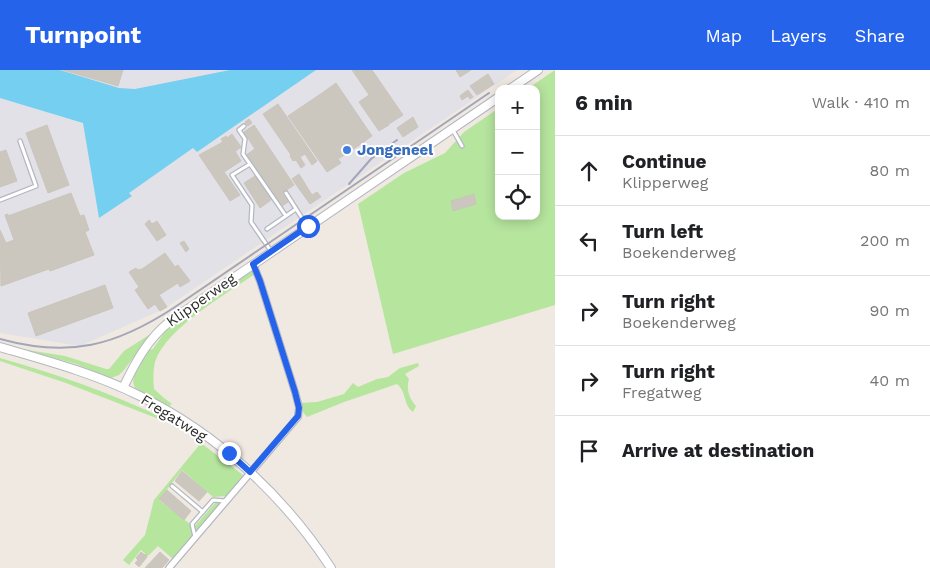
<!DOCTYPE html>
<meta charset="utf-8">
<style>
:root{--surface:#fff;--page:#f6f6f6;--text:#202124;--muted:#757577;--line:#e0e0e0;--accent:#2563eb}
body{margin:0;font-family:"Work Sans",sans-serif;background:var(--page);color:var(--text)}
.controls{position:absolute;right:15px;top:15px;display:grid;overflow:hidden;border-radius:10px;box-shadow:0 2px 12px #0003}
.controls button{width:45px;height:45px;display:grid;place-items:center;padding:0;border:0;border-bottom:1px solid var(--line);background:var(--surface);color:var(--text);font:25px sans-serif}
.stop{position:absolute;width:15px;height:15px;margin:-11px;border:4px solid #2563eb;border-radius:50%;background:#fff}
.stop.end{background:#2563eb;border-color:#fff;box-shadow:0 1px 5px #0008}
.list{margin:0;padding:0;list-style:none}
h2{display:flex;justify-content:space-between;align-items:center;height:65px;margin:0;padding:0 20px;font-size:21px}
h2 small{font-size:16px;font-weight:400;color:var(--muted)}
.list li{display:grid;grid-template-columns:32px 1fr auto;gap:15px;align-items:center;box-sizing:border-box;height:70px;padding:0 20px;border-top:1px solid var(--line)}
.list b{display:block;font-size:19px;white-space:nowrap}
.list p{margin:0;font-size:16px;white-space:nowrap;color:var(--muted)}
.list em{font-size:16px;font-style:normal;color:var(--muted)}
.icon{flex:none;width:28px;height:28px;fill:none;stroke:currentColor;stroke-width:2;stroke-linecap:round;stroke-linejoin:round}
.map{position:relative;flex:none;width:555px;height:498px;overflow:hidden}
header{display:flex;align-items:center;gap:30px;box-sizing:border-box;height:70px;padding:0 25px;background:var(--accent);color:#fff}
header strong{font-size:24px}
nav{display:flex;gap:28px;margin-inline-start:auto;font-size:18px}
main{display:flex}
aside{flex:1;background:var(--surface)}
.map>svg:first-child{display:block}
.industrial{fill:#e3e1e8}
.green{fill:#b6e59e}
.water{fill:#75cff0}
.building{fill:#cbc7bf;stroke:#cbc5ba}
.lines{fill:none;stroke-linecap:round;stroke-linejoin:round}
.lane-casing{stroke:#b4b7c1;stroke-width:5.5}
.street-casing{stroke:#b4b7c1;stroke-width:8}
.secondary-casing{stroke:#b4b7c1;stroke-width:10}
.lane{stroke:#fff;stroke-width:3}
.street{stroke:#fff;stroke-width:5.5}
.secondary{stroke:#fff;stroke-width:8}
.rail{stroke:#a3a6b8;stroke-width:2}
.route{stroke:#2563eb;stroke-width:6}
.shop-dot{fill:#3f7fe0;stroke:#fff;stroke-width:2}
.labels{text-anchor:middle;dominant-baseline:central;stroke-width:4;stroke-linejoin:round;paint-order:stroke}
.shop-label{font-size:15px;font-weight:bold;fill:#366cbe;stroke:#fff;text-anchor:start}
.street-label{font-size:15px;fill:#2e2e2e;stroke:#fff}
</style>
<header>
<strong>Turnpoint</strong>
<nav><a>Map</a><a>Layers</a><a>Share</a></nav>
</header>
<main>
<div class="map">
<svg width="555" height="498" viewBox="0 0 555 498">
<rect width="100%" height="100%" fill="#efe9e1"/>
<path class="industrial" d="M0,0H517L164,239L80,276L0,263Z"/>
<path class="green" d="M555,0V235L393,284L358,134L404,103L445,83L464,62L499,38V146H536V19H527Z
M259,196V201C230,222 166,257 155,292C153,301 153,310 154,319L164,328L172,334L169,336L135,318L133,312L134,306L140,292L149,280L153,279L164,263L178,251Z
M152,263L124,300L119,305L111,308L76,294L22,279L65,286L106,299H109L124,281Z
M0,288C57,304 111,323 165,349L164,351L66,313L0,291Z
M418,293L419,296L405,304L409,309C406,319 409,328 416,336L413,342C403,335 407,322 397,314L344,332L307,347L303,342L301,333L317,332L344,324L353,313L358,317L377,309L388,307L400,298Z
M201,373L243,405L227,426L213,427L182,400L159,430L190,454L193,466L173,489L158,476L148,486L141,480L129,495L123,490L145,465L154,430Z
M216,432H222L196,463L194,457Z"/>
<path class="water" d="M0,0H60L119,18L135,19L230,0H316L197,82L193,78L129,123L132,126L99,148L83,53L0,28Z"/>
<path class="building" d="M63,0H123L118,16Z
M352,0H372L403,45L389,54Z
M456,0H471L460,7Z
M488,4L494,14L477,25L470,16Z
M336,13L372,66L358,76L322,23Z
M468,20L473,27L470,29L465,22Z
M465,22L468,26L462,30L460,26Z
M322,23L358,76L338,89L341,93L327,102L288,46Z
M369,25L389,55L379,61L359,32Z
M278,34L317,91L312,95L305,84L300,87L305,95L301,98L296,90L293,91L290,86L291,85L263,44Z
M413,47L418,57L403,67L397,58Z
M249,49L252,53L248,56L245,52Z
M47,55L69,115L48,123L26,63Z
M254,55L294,115L282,123L288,132L281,137L276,130L278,129L246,85L255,79L244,62Z
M232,64L241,77L236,81L227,68Z
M226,66L241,91L224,102L240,125L230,131L199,85L223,72L230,83L221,69Z
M6,80L17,111L0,117V82Z
M299,104L312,125L317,122L321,127L310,134L292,109Z
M255,106L271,130L260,138L244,113Z
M71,123L80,146L84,145L89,160L85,162L94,185L50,201L49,199L1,216L0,160L6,173L14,170L5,145L8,144V146Z
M474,124L476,134L453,141L451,131Z
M149,150L152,154L157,151L166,165L157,171L145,154Z
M184,171L189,179L186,182L180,173Z
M165,183L175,197L178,195L190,211L180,217L178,213L159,225L142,199Z
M136,198L138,200L142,199L167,237L160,241L155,234L148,239L135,220L139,217L129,202Z
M105,215L113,238L36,266L28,243Z
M182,401L207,422L199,431L175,411Z
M167,420L191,441L184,450L159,429Z
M141,482L145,485L146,484L147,487L139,497L135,493L138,490L136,488Z
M160,482L169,490L162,498H145Z"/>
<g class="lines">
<g class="lane-casing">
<path id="lane" d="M244,56L239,60L245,69L243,84L286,146
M454,62L462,76
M250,94L232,105L252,135L251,152L271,181
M286,123L307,156
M0,130L36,116L20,71
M267,159L296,139
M172,416L203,442
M195,467L192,454L213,430L225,431"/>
</g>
<g class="street-casing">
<path id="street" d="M169,498L298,347L299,337L295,322L260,211L253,194"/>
</g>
<g class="secondary-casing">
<path id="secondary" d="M510,19L538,0
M0,277C48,291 96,304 140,326C218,364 284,426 331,498
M123,318C135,293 147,270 169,252L499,27"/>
</g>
<use href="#lane" class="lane"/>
<use href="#street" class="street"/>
<use href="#secondary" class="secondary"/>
<path class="rail" d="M349,114L371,89L397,70
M0,269C69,288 116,276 175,237L489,23"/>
</g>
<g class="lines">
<path class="route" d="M229,383L250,402L298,346L299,338L295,322L260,211L253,194L308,156"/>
</g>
<circle class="shop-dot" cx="347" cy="80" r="5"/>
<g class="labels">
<g class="shop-label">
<text x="357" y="80">Jongeneel</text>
</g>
<g class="street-label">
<text transform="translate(201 230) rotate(-35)">Klipperweg</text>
<text transform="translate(174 348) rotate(32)">Fregatweg</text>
</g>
</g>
</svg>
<div class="controls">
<button>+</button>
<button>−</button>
<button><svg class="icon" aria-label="locate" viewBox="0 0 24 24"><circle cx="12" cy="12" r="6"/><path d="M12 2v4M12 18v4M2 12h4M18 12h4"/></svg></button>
</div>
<div class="stop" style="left:308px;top:156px"></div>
<div class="stop end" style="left:229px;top:383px"></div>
</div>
<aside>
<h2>6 min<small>Walk · 410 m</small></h2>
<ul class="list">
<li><svg class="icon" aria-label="ahead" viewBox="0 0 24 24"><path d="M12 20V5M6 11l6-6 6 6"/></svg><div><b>Continue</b><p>Klipperweg</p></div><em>80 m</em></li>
<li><svg class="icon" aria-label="left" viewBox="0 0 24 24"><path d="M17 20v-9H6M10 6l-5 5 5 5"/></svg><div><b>Turn left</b><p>Boekenderweg</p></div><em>200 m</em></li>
<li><svg class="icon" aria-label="right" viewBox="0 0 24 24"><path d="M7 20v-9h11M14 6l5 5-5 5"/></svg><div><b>Turn right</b><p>Boekenderweg</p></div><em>90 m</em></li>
<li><svg class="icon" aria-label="right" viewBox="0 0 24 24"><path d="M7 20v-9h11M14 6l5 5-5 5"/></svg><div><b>Turn right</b><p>Fregatweg</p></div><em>40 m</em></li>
<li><svg class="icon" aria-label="arrive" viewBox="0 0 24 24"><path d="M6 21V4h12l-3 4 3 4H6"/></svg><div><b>Arrive at destination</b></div></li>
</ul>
</aside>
</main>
